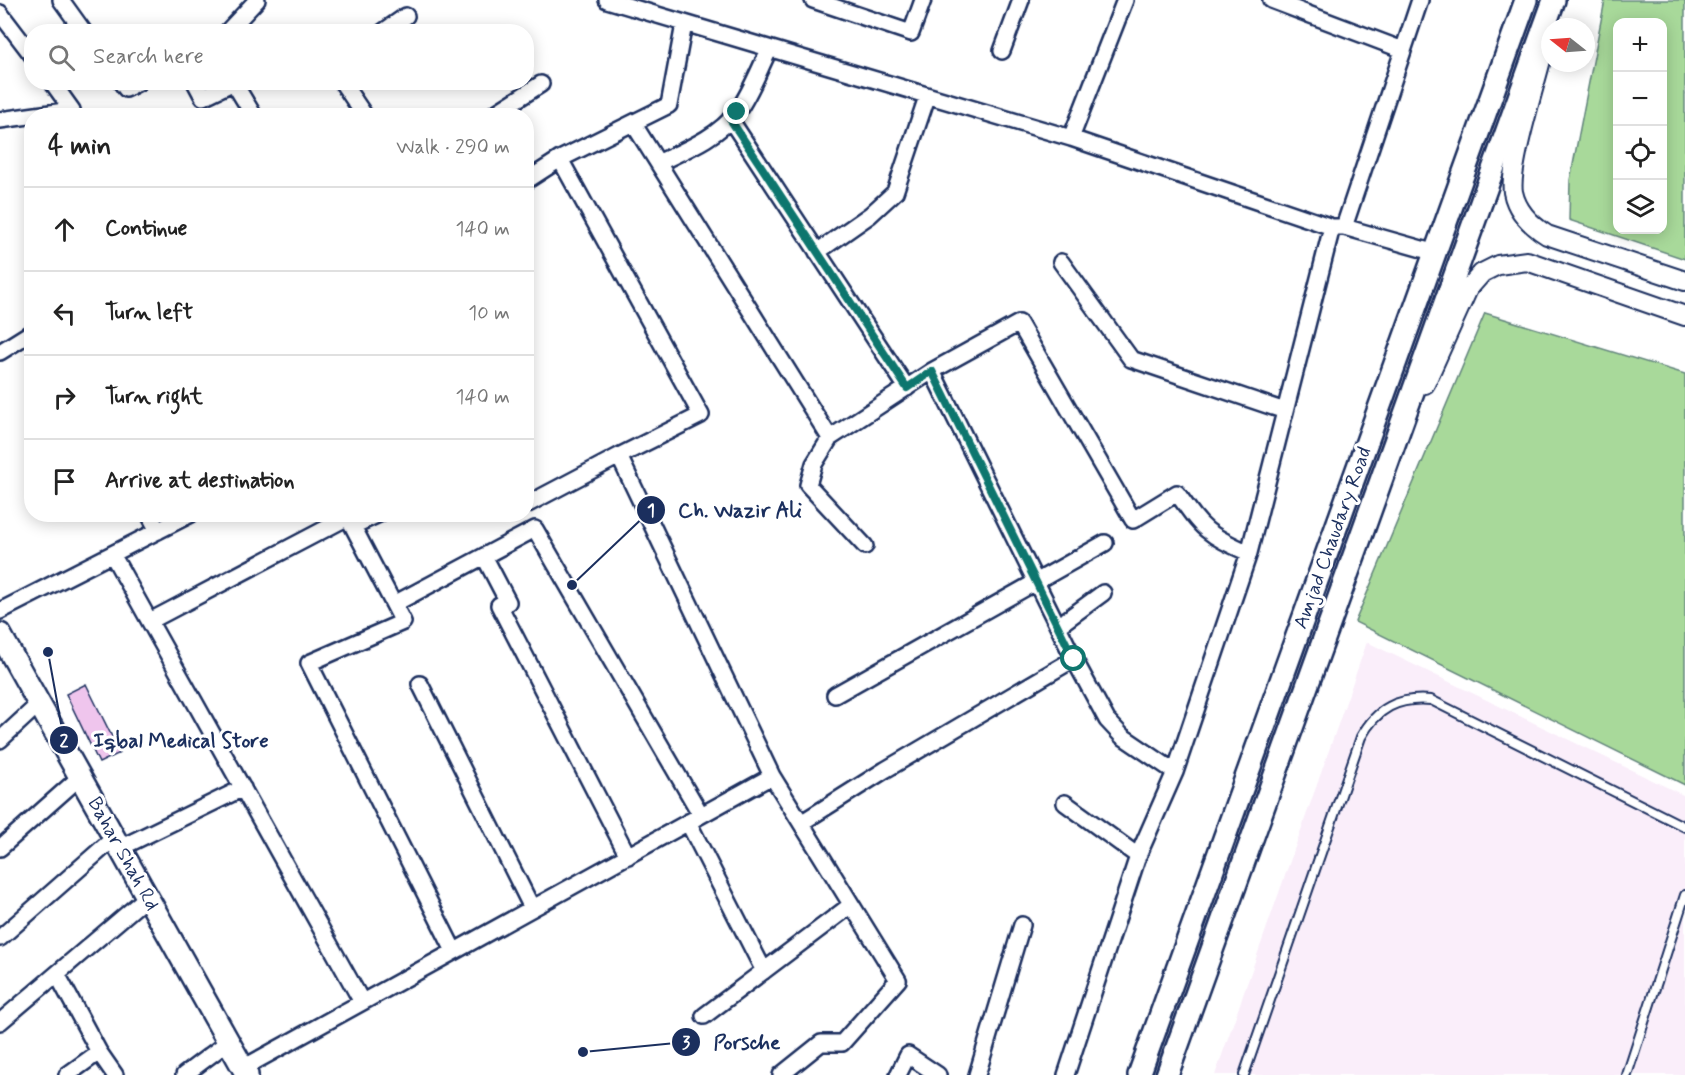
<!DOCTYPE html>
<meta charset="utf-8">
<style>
:root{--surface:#fff;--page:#f2f2f2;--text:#222;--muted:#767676;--line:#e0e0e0}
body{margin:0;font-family:Mynerve,sans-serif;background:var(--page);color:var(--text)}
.controls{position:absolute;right:18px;top:18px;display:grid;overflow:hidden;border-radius:12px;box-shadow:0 3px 15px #0003}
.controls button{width:54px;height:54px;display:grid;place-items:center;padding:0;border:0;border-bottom:2px solid var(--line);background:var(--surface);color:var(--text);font:30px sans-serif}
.compass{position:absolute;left:1541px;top:18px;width:54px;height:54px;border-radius:50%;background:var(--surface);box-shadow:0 3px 15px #0003;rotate:287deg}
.stop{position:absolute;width:18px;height:18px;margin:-14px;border:4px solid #0f766e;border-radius:50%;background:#fff}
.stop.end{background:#0f766e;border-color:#fff;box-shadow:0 2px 6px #0008}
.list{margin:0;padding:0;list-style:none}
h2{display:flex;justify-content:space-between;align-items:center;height:78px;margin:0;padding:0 24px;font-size:26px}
h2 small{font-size:20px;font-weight:400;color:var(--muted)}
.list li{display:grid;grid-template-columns:39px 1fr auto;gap:18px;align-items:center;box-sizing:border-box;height:84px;padding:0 24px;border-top:2px solid var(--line)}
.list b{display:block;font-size:22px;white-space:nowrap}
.list em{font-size:20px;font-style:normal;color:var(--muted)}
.icon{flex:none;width:33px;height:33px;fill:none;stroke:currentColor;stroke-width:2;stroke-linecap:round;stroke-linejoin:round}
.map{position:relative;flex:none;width:1685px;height:1075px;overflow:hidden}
.search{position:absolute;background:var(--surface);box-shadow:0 3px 15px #0003;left:24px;top:24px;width:510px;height:66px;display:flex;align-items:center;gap:15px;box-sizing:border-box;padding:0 21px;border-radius:24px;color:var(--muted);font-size:22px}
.panel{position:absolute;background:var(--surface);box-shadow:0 3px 15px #0003;left:24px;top:108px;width:510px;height:414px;border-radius:24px}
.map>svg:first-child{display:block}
.built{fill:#faeefa}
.green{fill:#a8d99a;stroke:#62847c;stroke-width:1.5;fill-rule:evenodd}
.building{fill:#efc5ed;stroke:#1b2f5e;stroke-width:1.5}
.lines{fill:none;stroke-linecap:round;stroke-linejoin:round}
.service-casing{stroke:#1b2f5e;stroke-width:12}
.minor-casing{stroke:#1b2f5e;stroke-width:20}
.tertiary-casing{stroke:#1b2f5e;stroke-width:22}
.secondary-casing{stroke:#1b2f5e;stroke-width:26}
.service{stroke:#fff;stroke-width:8}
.minor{stroke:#fff;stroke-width:15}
.tertiary{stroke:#fff;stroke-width:18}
.secondary{stroke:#fff;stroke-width:21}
.route{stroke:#0f766e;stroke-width:8}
.labels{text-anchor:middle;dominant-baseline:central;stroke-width:6;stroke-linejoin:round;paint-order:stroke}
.street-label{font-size:20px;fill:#1b2f5e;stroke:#fff}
.leader{fill:none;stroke:#1b2f5e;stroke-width:2}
.callout-dot{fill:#1b2f5e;stroke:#fff;stroke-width:2}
.mark-label{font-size:18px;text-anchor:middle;font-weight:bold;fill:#fff}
.callout-label{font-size:21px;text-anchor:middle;font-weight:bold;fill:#1b2f5e;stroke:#fff;stroke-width:6;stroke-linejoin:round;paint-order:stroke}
</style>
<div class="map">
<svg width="1685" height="1075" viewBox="0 0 1685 1075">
<rect width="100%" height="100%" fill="#fff"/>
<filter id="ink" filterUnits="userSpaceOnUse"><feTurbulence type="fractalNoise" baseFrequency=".0167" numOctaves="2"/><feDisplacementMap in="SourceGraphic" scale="12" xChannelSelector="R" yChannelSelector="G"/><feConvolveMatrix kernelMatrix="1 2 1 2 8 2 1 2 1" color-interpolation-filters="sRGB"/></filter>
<g filter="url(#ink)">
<path class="built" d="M1367,642L1685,796V1075H1215Z"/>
<path class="green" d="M1605,0H1685V259L1569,220L1570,180ZM1618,22H1662V230H1618Z
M1485,313L1685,374V785L1355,622Z"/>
<path class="building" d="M86,684L120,753L99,763L66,694Z"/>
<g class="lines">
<g class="service-casing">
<path id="service" d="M1244,1075L1361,737C1377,708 1398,697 1431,700L1685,827
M1627,1075L1685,895"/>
</g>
<g class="minor-casing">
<path id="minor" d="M61,0L84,32
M607,0L1071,138L1332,227H1344L1436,253
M813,0L911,33L923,0
M1271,0L1403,50
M0,13L32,55
M227,32L257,0
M383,32L406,16
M1002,51L1021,0
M121,82L126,89L139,82
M195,82L203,97L234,82
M342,82L365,116
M234,83L254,116
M491,116L541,84
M730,119L907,388
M0,120L72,110L52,82
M633,123L830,438L932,371
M1071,138L1125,0
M560,159L701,415L619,456
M658,163C685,150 718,137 737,112C750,94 759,70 769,50
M526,181L560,159L669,105L684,24
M1344,227L1420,0
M817,252L870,215L895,192L927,97
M1061,262L1131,359L1285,411
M0,352L32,332
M830,438L814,464L808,485L865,546
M526,505L619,456L772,776
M149,514L158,531
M348,517L403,622L309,663L454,951
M353,526L379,514
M112,554L362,1002
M484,556L508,602L499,605L628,856
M394,604L535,529L701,815
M0,611L191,514
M150,621L348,517L347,514
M1058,626L1103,593
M1074,659L932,371L1019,323L1133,520L1177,493C1203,530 1206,534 1249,553
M420,684L532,908
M835,695L1105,543
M0,740L39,704
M1065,803L1138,856
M688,822L764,971
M801,823L885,770L1074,659L1107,720L1122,736L1175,772
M0,848L80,777
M120,848L243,788
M0,938L114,838
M57,974L99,1052L115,1075
M704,1016L851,905
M0,1022L147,897
M243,1068L772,776L898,980L842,1043H821L781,1075
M67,1075L99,1052
M184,1075L228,1042
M898,1075L908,1055L938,1075
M977,1075L1022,925
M1066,1075L1138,856L1175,772L1249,553L1332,227"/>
</g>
<g class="tertiary-casing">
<path id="tertiary" d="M1541,60C1534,88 1509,168 1513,192C1517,212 1531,225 1547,235L1685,281
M1425,384L1468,289L1482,273L1498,265L1527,261L1685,316"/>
</g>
<g class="secondary-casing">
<path id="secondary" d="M0,634L247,1075
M1139,1075L1526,0
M1167,1075L1554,0"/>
</g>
<use href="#service" class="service"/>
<use href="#minor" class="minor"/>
<use href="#tertiary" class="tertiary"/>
<use href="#secondary" class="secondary"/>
</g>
</g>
<g class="lines" filter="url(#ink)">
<path class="route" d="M737,112L730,119L907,388L932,371L1074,659"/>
</g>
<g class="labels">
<g class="street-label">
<text transform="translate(1333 538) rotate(-70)">Amjad Chaudary Road</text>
<text transform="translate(123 854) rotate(61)">Bahar Shah Rd</text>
</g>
</g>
<path class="leader" d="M572 585L651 510M48 652L64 740M583 1052L686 1042"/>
<g class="callout-dot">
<circle cx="572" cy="585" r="6"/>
<circle cx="48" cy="652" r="6"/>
<circle cx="583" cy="1052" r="6"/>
<circle cx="651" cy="510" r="15"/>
<circle cx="64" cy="740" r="15"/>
<circle cx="686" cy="1042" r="15"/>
</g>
<g class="mark-label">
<text x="651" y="516">1</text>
<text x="64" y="746">2</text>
<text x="686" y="1048">3</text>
</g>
<g class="callout-label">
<text x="740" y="517">Ch. Wazir Ali</text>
<text x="181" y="747">Iqbal Medical Store</text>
<text x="747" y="1049">Porsche</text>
</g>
</svg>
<div class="controls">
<button>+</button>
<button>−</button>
<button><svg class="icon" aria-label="locate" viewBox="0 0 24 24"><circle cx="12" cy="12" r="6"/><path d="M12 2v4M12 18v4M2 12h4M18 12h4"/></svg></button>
<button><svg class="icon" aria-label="layers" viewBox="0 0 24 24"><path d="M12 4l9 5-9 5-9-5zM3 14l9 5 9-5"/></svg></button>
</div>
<svg class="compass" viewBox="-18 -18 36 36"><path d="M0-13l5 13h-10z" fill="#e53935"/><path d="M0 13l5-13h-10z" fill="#767676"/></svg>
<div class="stop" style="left:1074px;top:659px"></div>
<div class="stop end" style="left:737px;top:112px"></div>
<div class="search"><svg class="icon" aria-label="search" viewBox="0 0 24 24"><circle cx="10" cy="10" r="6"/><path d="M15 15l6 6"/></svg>Search here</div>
<section class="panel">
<h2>4 min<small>Walk · 290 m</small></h2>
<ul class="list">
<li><svg class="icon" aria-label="ahead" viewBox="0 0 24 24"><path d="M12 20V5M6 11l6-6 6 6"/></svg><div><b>Continue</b></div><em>140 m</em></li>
<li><svg class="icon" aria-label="left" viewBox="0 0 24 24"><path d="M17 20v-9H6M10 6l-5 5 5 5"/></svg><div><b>Turn left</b></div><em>10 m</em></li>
<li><svg class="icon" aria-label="right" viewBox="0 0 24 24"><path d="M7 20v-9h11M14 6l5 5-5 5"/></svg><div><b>Turn right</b></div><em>140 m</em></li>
<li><svg class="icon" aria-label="arrive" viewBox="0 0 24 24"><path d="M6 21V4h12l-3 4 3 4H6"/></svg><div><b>Arrive at destination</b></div></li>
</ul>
</section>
</div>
